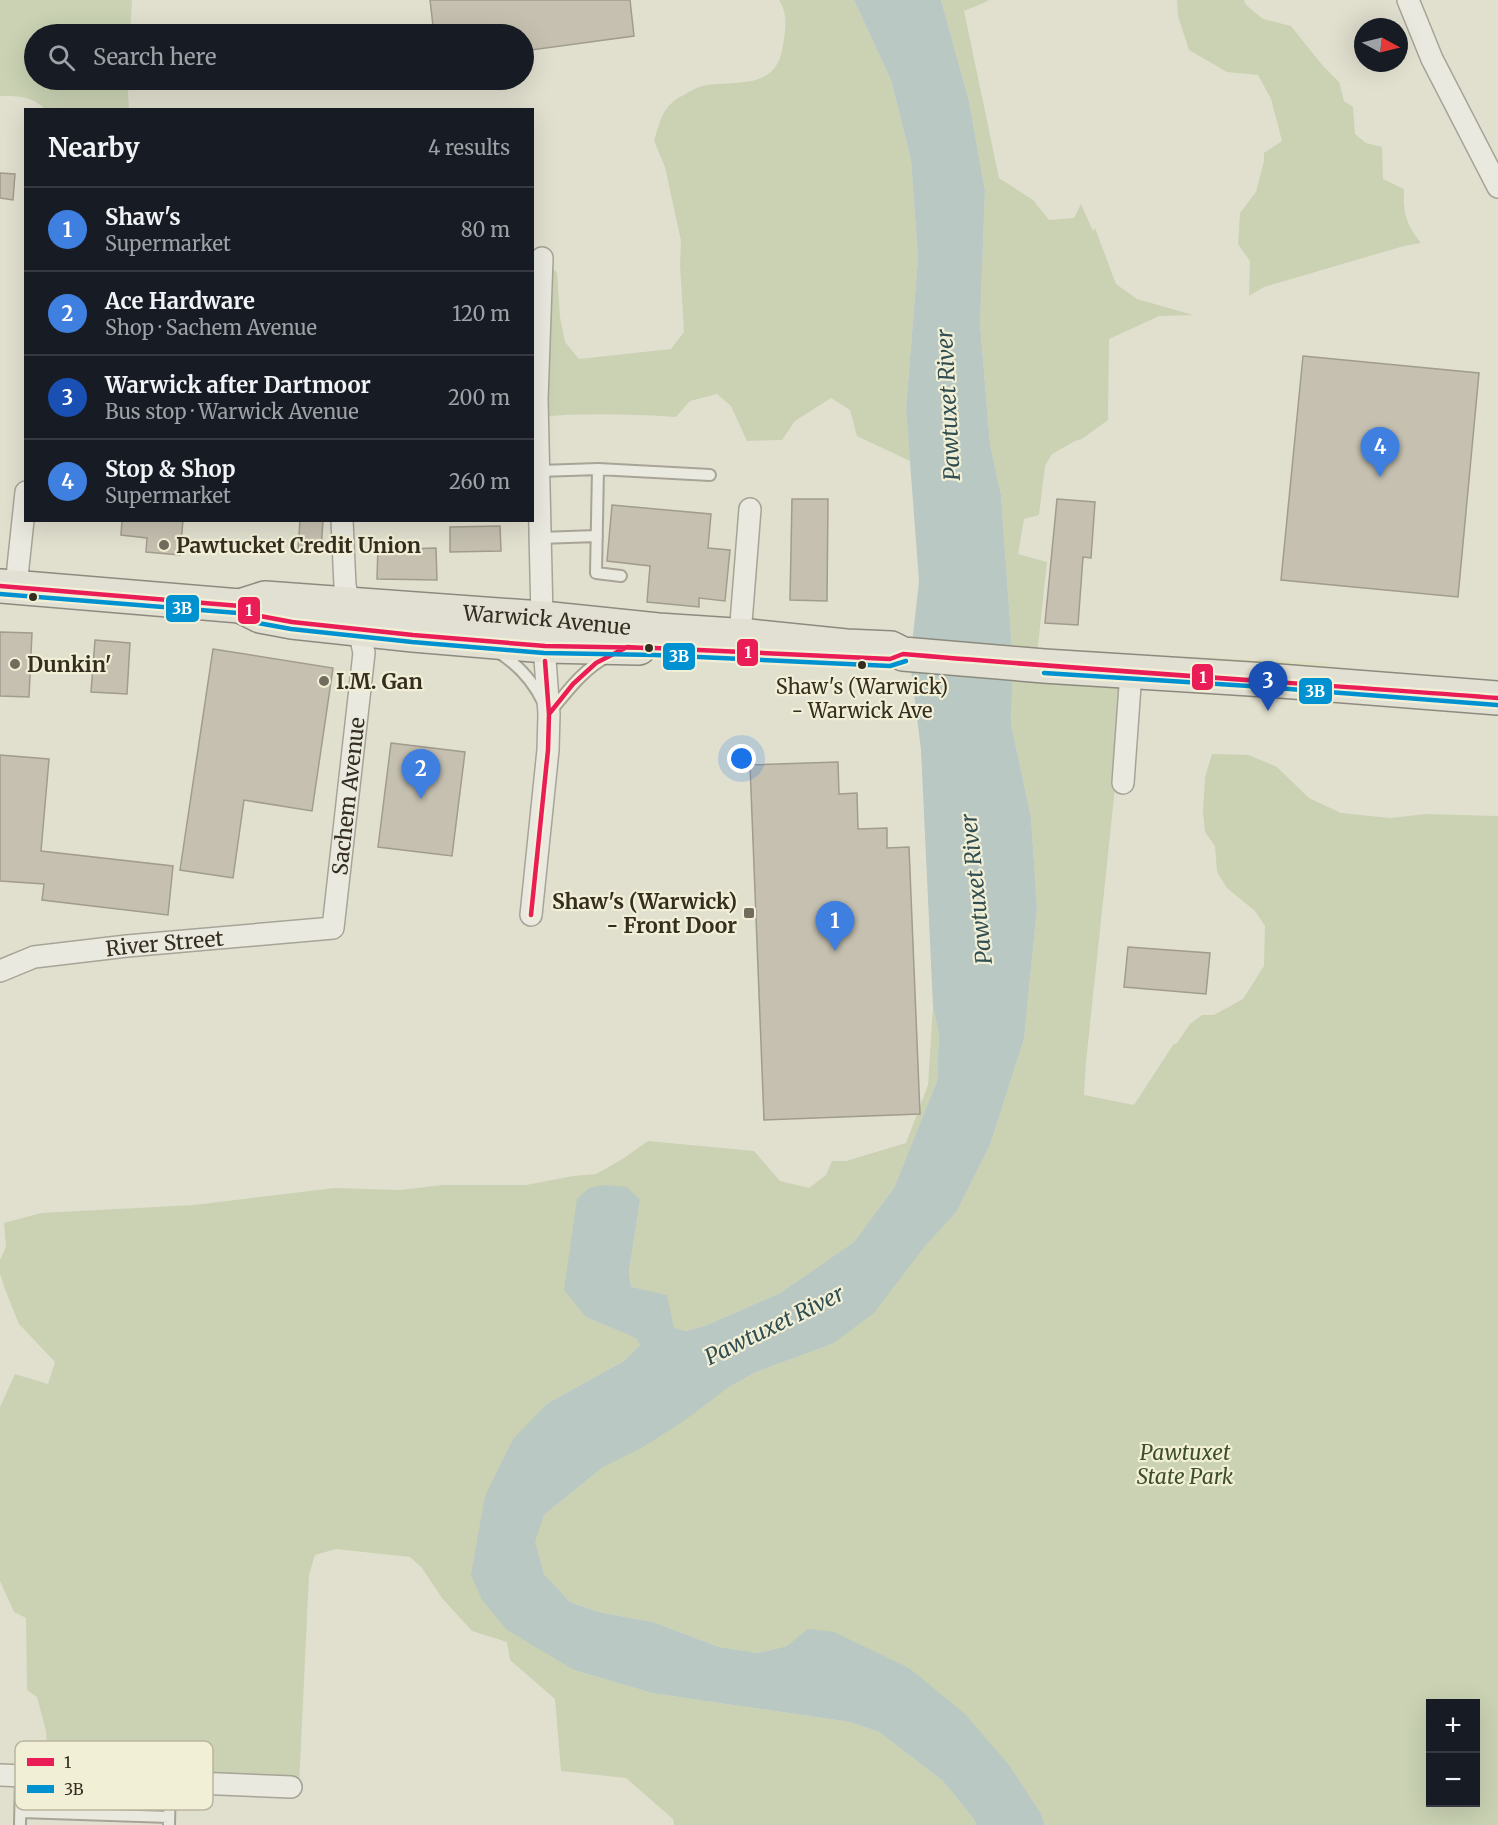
<!DOCTYPE html>
<meta charset="utf-8">
<style>
:root{--surface:#171b24;--page:#20242c;--text:#f1f3f6;--muted:#9ea1a6;--line:#363941;--accent:#db2777}
body{margin:0;font-family:Merriweather,serif;background:var(--page);color:var(--text)}
.controls{position:absolute;right:18px;bottom:18px;display:grid;overflow:hidden;border-radius:0px;box-shadow:0 6px 24px #0002}
.controls button{width:54px;height:54px;display:grid;place-items:center;padding:0;border:0;border-bottom:2px solid var(--line);background:var(--surface);color:var(--text);font:30px sans-serif}
.compass{position:absolute;left:1354px;top:18px;width:54px;height:54px;border-radius:50%;background:var(--surface);box-shadow:0 6px 24px #0002;rotate:97deg}
.you{position:absolute;left:742px;top:759px;width:21px;height:21px;margin:-15px;border:4px solid #fff;border-radius:50%;background:#1a73e8;box-shadow:0 0 0 9px #1a73e833}
.badge{display:grid;place-items:center;width:39px;height:39px;border-radius:50%;background:var(--accent);color:#fff;font-size:20px;font-weight:700}
.pin{position:absolute;translate:-50% -50px;filter:drop-shadow(0 2px 3px #0008)}
.pin::after{content:'';position:absolute;top:32px;width:21px;height:18px;background:inherit;clip-path:polygon(0 0,100% 0,50% 100%)}
.list{margin:0;padding:0;list-style:none}
h2{display:flex;justify-content:space-between;align-items:center;height:78px;margin:0;padding:0 24px;font-size:26px}
h2 small{font-size:20px;font-weight:400;color:var(--muted)}
.list li{display:grid;grid-template-columns:39px 1fr auto;gap:18px;align-items:center;box-sizing:border-box;height:84px;padding:0 24px;border-top:2px solid var(--line)}
.list b{display:block;font-size:22px;white-space:nowrap}
.list p{margin:0;font-size:20px;white-space:nowrap;color:var(--muted)}
.list em{font-size:20px;font-style:normal;color:var(--muted)}
.icon{flex:none;width:33px;height:33px;fill:none;stroke:currentColor;stroke-width:2;stroke-linecap:round;stroke-linejoin:round}
.map{position:relative;flex:none;width:1498px;height:1825px;overflow:hidden}
.search{position:absolute;background:var(--surface);box-shadow:0 6px 24px #0002;left:24px;top:24px;width:510px;height:66px;display:flex;align-items:center;gap:15px;box-sizing:border-box;padding:0 21px;border-radius:33px;color:var(--muted);font-size:22px}
.panel{position:absolute;background:var(--surface);box-shadow:0 6px 24px #0002;left:24px;top:108px;width:510px;height:414px;border-radius:0px}
.map>svg:first-child{display:block}
.farmland{fill:#dedfc1}
.green{fill:#cad2b3;fill-rule:evenodd}
.water{fill:#b9c8c2}
.building{fill:#c5c0b0;stroke:#a19c8e;stroke-width:1.5}
.lines{fill:none;stroke-linecap:round;stroke-linejoin:round}
.lane-casing{stroke:#a7a497;stroke-width:14}
.street-casing{stroke:#a7a497;stroke-width:24}
.primary-casing{stroke:#8c8a7e;stroke-width:36}
.lane{stroke:#eae9df;stroke-width:10}
.street{stroke:#eae9df;stroke-width:21}
.primary{stroke:#e1e0d2;stroke-width:33}
.bus-1-casing{stroke:#f1efd6;stroke-width:9}
.bus-2-casing{stroke:#f1efd6;stroke-width:9}
.bus-1{stroke:#ea1d57;stroke-width:4.5}
.bus-2{stroke:#0092d0;stroke-width:4.5}
.poi-dot{fill:#716c5d;stroke:#f1efd6;stroke-width:2}
.bus-dot{fill:#352e20;stroke:#f1efd6;stroke-width:2}
.labels{text-anchor:middle;dominant-baseline:central;stroke-width:4.5;stroke-linejoin:round;paint-order:stroke}
.bus-label{font-size:20px;fill:#352e20;stroke:#f1efd6}
.poi-label{font-size:21px;font-weight:bold;fill:#352e20;stroke:#f1efd6;text-anchor:start}
.street-label{font-size:21px;fill:#352e20;stroke:#f1efd6}
.park-label{font-size:21px;font-style:italic;fill:#3d4f29;stroke:#f1efd6}
.water-label{font-size:22px;font-style:italic;fill:#314e52;stroke:#f1efd6}
.key{fill:#f1efd6;stroke:#b9b59f;stroke-width:1.5}
.key-label{font-size:16px;fill:#352e20}
.line-badge{stroke:#f1efd6;stroke-width:2}
.badge-label{font-size:16px;text-anchor:middle;font-weight:bold;fill:#fff}
</style>
<div class="map">
<svg width="1498" height="1825" viewBox="0 0 1498 1825">
<rect width="100%" height="100%" fill="#e1e0cf"/>
<path class="farmland" d="M1184,656L1328,663L1349,689L1185,675Z"/>
<path class="green" d="M0,0H132L130,34H34V80H127L129,109H45C32,96 19,96 0,96Z
M779,0H854L891,80L911,160L918,258L906,409L910,461L857,436L850,410L831,398L795,421L782,440L747,441L731,406L717,394L690,401L676,417C629,414 584,413 537,417L532,255L557,272L560,317L565,342L579,359L671,349L684,332L680,265L681,241L665,167L654,141C660,122 661,110 678,98C684,95 692,90 699,87C725,79 767,92 780,58C782,52 783,45 784,39C786,25 787,12 779,0Z
M941,0H988V1L964,11L999,178L1033,200L1049,220L1074,218L1081,204L1093,231L1095,228L1116,284L1137,299L1193,315L1159,316L1109,339L1108,420L1082,439L1075,441L1052,454L1045,466L1039,515L1024,519L1018,554L1047,562L1036,664L1127,675L1086,1062L1084,1095L1134,1105L1173,1045L1177,1043L1190,1024L1202,1015H1214L1243,999L1264,966L1265,926L1255,911L1227,888L1217,872L1215,846L1205,832L1203,811L1205,777L1212,754L1249,755L1277,767L1309,798L1341,813L1390,818L1426,814L1498,816V1825H1045L1041,1814L787,1646L758,1653L719,1647L653,1622L598,1612L570,1602L544,1574L534,1542L544,1515L603,1467L729,1387L756,1372L832,1344L957,1211L990,1145L1024,1039L1037,908L1031,817L1011,724L1013,663L1001,495L990,444L980,324L985,191L969,101ZM1430,1704H1476V1802H1430Z
M1177,0H1244L1246,5L1263,19L1291,26L1323,66L1339,82L1344,101L1353,107L1355,134L1366,143L1382,147L1383,179L1404,189C1403,213 1406,224 1421,243L1404,246L1264,287L1249,296L1250,261L1238,244L1240,213L1256,192L1264,161V153L1282,141L1271,99L1258,75L1227,72L1189,50L1178,16Z
M933,1006L939,1035L937,1081L894,1188L854,1242L780,1293L707,1325L686,1331L673,1328L631,1287L629,1272L640,1200L586,1317L637,1338L640,1345L624,1361L548,1403L485,1497L574,1670L652,1693L850,1722L879,1732L942,1780L974,1819L976,1825H674L673,1819L626,1778L561,1771L555,1699L510,1660L507,1642L472,1631L442,1598L422,1568L410,1557L336,1549L315,1555L309,1575L299,1786L49,1777L46,1731L37,1697L27,1690L26,1618L14,1612L0,1581V1407L15,1374L48,1384L55,1362L19,1324L6,1292L0,1274V1260L6,1247L4,1223L41,1213L194,1205L334,1188L400,1190L443,1185H526L573,1176L596,1174L621,1160L648,1141L754,1151L780,1181L809,1188L826,1175L832,1161H846L906,1143L928,1085Z"/>
<path class="water" d="M854,0H941L969,101L985,191L980,324L990,444L1001,495L1013,663L1011,724L1031,817L1037,908L1024,1039L990,1145L957,1211L925,1246L874,1313L832,1344L756,1372L729,1387L681,1423L643,1447L603,1467L544,1515L535,1542L544,1574L570,1602L598,1612L653,1622L719,1647L758,1653L787,1646L808,1629L834,1632L909,1668L965,1714L1009,1765L1041,1814L1045,1825H976L974,1819L942,1780L879,1732L850,1722L652,1693L574,1670L507,1630L482,1600L471,1575L485,1496L513,1439L548,1403L624,1361L640,1345L636,1338L586,1317L564,1290L577,1199L589,1188L604,1185L627,1187L640,1200L629,1272L631,1287L667,1295L674,1328L686,1331L707,1325L780,1293L854,1242L894,1188L937,1081L939,1035L933,1006L921,750L910,662L919,581L906,409L918,258L911,160L891,80Z"/>
<path class="building" d="M430,0H630L634,36L524,51V34H434Z
M0,173L15,174L13,200L0,198Z
M1303,356L1479,373L1458,597L1281,580Z
M792,499H828L827,601L790,600Z
M1057,499L1095,502L1091,558L1083,557L1078,625L1045,623Z
M612,505L711,514L708,548L730,550L725,601L699,598V607L647,602L650,566L607,561Z
M122,520H183L180,555L146,552L147,538L121,535Z
M300,520H323L321,551L298,550Z
M500,526L501,551L450,552V527Z
M378,545L402,546V549L436,548L437,580L377,579Z
M0,632L32,633L29,697L0,696Z
M95,640L130,643L127,694L91,692Z
M213,649L333,668L312,811L244,800L233,878L180,870Z
M391,743L465,752L452,856L378,847Z
M0,755L49,759L41,851L173,866L168,915L42,900L44,884L0,881Z
M838,762L839,794L857,793L858,829L887,828V848L909,847L920,1114L764,1120L750,765Z
M1128,947L1210,953L1206,994L1124,987Z"/>
<g class="lines">
<g class="lane-casing">
<path id="lane" d="M539,471L598,469
M540,538L597,536
M621,576L596,573L598,469L710,475
M498,652C517,664 533,681 543,702
M550,712C567,692 583,669 607,657
M21,1812L169,1817
M20,1825L21,1776
M169,1825L170,1782"/>
</g>
<g class="street-casing">
<g id="street">
<path d="M1408,0L1432,59L1498,187"/>
<path d="M342,520L345,586L350,605"/>
<path d="M16,586L26,492"/>
<path d="M740,635L750,509"/>
<path d="M1123,783L1131,672"/>
<path d="M531,915L548,750L549,714L542,618L537,399L542,258"/>
<path id="s1" d="M0,971L34,957L127,946L333,928L364,653L359,629"/>
<path d="M0,1775L291,1787"/>
</g>
</g>
<g class="primary-casing">
<g id="primary">
<path d="M0,586L240,606L260,616L292,622L413,635L545,646L639,648"/>
<path id="s2" d="M240,606L265,598L542,618L658,630L749,636L846,646L891,648L903,654L1044,666L1266,680L1498,698"/>
</g>
</g>
<use href="#lane" class="lane"/>
<use href="#street" class="street"/>
<use href="#primary" class="primary"/>
<g class="bus-1-casing">
<path id="bus-1" d="M0,586L240,606L260,616L292,622L413,635L545,646L655,648L890,659L903,654C1101,671 1300,683 1498,698
M549,714L573,684L596,663L627,647L645,648
M531,915L548,750L549,714L545,661"/>
</g>
<g class="bus-2-casing">
<path id="bus-2" d="M0,594L238,613L258,623L291,629L412,642L544,653L655,655L890,666L906,661
M1044,673L1265,687L1497,705"/>
</g>
<use href="#bus-1" class="bus-1"/>
<use href="#bus-2" class="bus-2"/>
</g>
<g class="poi-dot">
<circle cx="164" cy="545" r="6"/>
<circle cx="15" cy="664" r="6"/>
<circle cx="324" cy="681" r="6"/>
<rect x="743" y="907" width="12" height="12" rx="3"/>
</g>
<g class="bus-dot">
<circle cx="33" cy="597" r="5"/>
<circle cx="649" cy="648" r="5"/>
<circle cx="862" cy="665" r="5"/>
</g>
<g class="labels">
<g class="bus-label">
<text x="862" y="686">Shaw's (Warwick)<tspan x="862" dy="24">- Warwick Ave</tspan></text>
</g>
<g class="poi-label">
<text x="176" y="545">Pawtucket Credit Union</text>
<text x="27" y="664">Dunkin'</text>
<text x="336" y="681">I.M. Gan</text>
<text x="737" y="901" text-anchor="end">Shaw's (Warwick)<tspan x="737" dy="24">- Front Door</tspan></text>
</g>
<g class="street-label">
<text stroke="none"><textPath href="#s2" startOffset="309">Warwick Avenue</textPath></text>
<text stroke="none"><textPath href="#s1" startOffset="470">Sachem Avenue</textPath></text>
<text stroke="none"><textPath href="#s1" startOffset="168">River Street</textPath></text>
</g>
<g class="park-label">
<text x="1185" y="1452">Pawtuxet<tspan x="1185" dy="24">State Park</tspan></text>
</g>
<g class="water-label">
<text transform="translate(948 405) rotate(-93)">Pawtuxet River</text>
<text transform="translate(976 889) rotate(-96)">Pawtuxet River</text>
<text transform="translate(774 1325) rotate(-26)">Pawtuxet River</text>
</g>
</g>
<rect x="15" y="1741" width="198" height="69" rx="9" class="key"/>
<rect x="27" y="1758" width="27" height="8" fill="#ea1d57"/>
<rect x="27" y="1785" width="27" height="8" fill="#0092d0"/>
<g class="key-label">
<text x="64" y="1768">1</text>
<text x="64" y="1795">3B</text>
</g>
<g class="line-badge">
<rect x="165" y="594" width="35" height="29" rx="6" fill="#0092d0"/>
<rect x="237" y="596" width="24" height="29" rx="6" fill="#ea1d57"/>
<rect x="736" y="638" width="23" height="29" rx="6" fill="#ea1d57"/>
<rect x="662" y="642" width="34" height="29" rx="6" fill="#0092d0"/>
<rect x="1191" y="663" width="23" height="28" rx="6" fill="#ea1d57"/>
<rect x="1298" y="677" width="35" height="28" rx="6" fill="#0092d0"/>
</g>
<g class="badge-label">
<text x="182" y="614">3B</text>
<text x="249" y="616">1</text>
<text x="748" y="658">1</text>
<text x="679" y="662">3B</text>
<text x="1203" y="683">1</text>
<text x="1315" y="697">3B</text>
</g>
</svg>
<div class="controls">
<button>+</button>
<button>−</button>
</div>
<svg class="compass" viewBox="-18 -18 36 36"><path d="M0-13l5 13h-10z" fill="#e53935"/><path d="M0 13l5-13h-10z" fill="#9ea1a6"/></svg>
<div class="you"></div>
<div class="pin badge" style="left:835px;top:951px;background:#3f7fe0">1</div>
<div class="pin badge" style="left:421px;top:799px;background:#3f7fe0">2</div>
<div class="pin badge" style="left:1268px;top:711px;background:#1a4fb4">3</div>
<div class="pin badge" style="left:1380px;top:477px;background:#3f7fe0">4</div>
<div class="search"><svg class="icon" aria-label="search" viewBox="0 0 24 24"><circle cx="10" cy="10" r="6"/><path d="M15 15l6 6"/></svg>Search here</div>
<section class="panel">
<h2>Nearby<small>4 results</small></h2>
<ul class="list">
<li><span class="badge" style="background:#3f7fe0">1</span><div><b>Shaw's</b><p>Supermarket</p></div><em>80 m</em></li>
<li><span class="badge" style="background:#3f7fe0">2</span><div><b>Ace Hardware</b><p>Shop · Sachem Avenue</p></div><em>120 m</em></li>
<li><span class="badge" style="background:#1a4fb4">3</span><div><b>Warwick after Dartmoor</b><p>Bus stop · Warwick Avenue</p></div><em>200 m</em></li>
<li><span class="badge" style="background:#3f7fe0">4</span><div><b>Stop &amp; Shop</b><p>Supermarket</p></div><em>260 m</em></li>
</ul>
</section>
</div>
